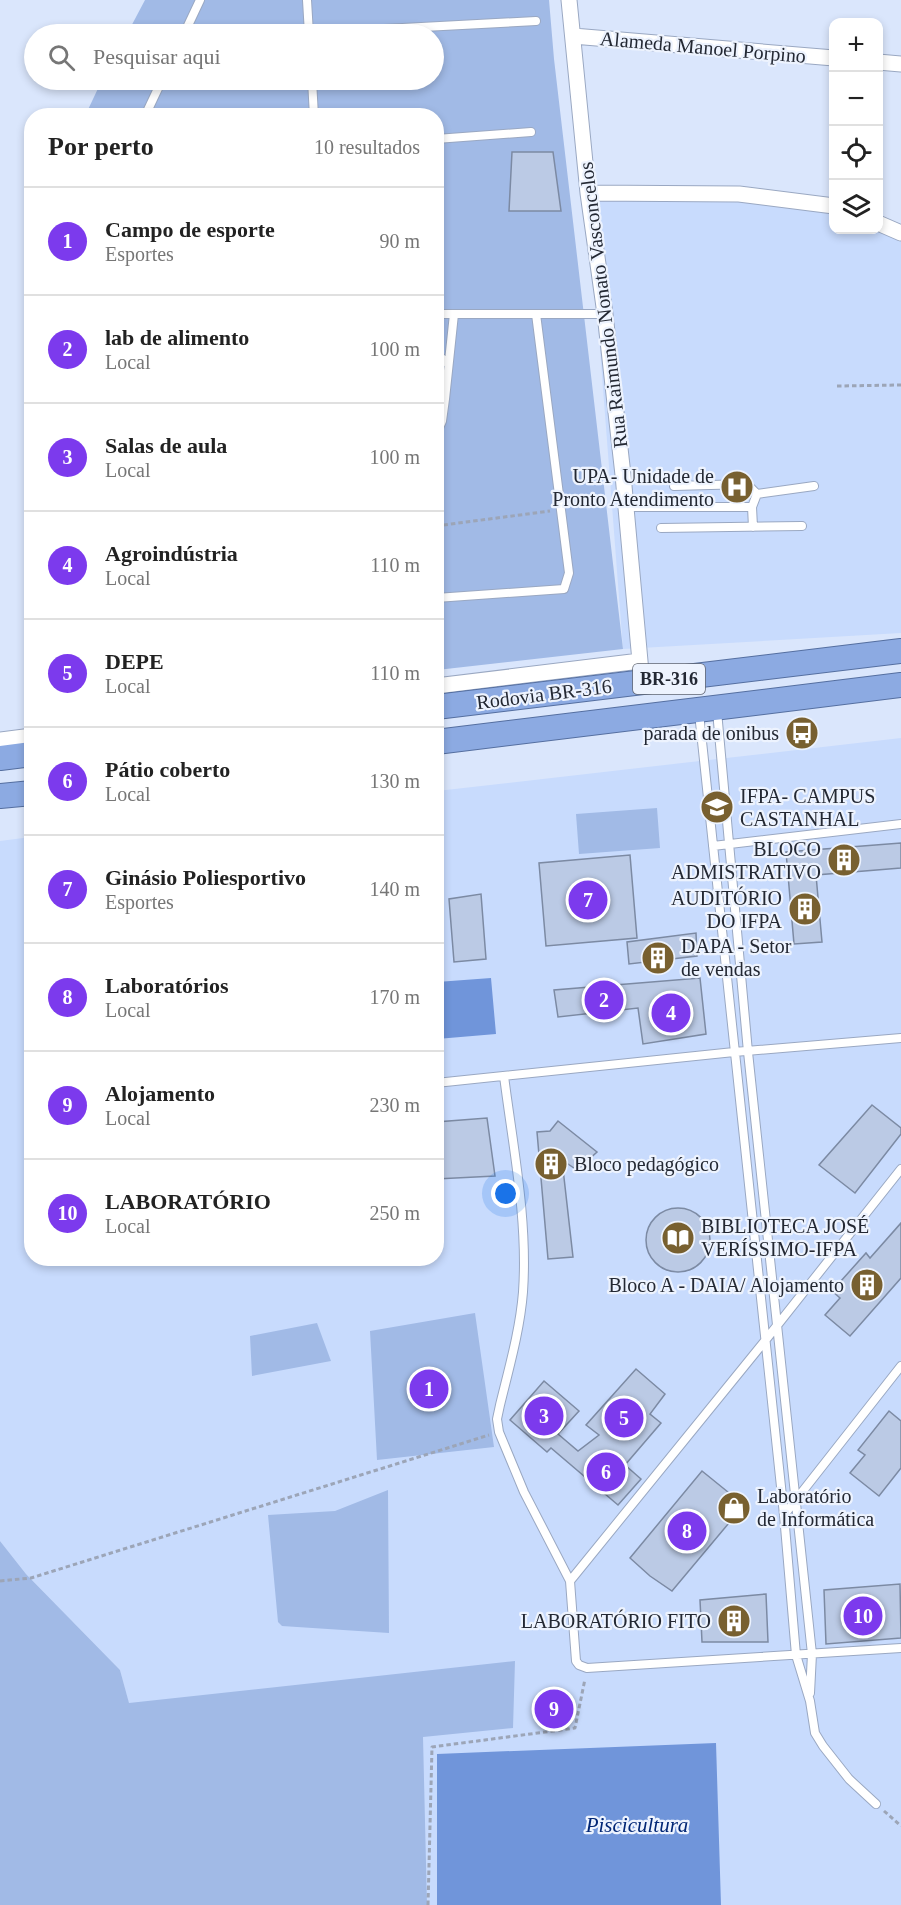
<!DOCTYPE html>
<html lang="pt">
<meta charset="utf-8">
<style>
:root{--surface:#fff;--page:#f6f6f6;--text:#222;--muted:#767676;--line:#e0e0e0;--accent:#7c3aed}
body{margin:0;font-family:"Times New Roman",serif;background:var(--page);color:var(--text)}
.controls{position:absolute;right:18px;top:18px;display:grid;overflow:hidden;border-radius:12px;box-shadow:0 3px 9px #0003}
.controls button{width:54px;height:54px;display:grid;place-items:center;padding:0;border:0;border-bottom:2px solid var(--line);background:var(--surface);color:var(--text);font:30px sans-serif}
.you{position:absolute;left:506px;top:1194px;width:21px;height:21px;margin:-15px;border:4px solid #fff;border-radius:50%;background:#1a73e8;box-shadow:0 0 0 9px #1a73e833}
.badge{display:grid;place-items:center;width:39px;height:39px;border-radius:50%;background:var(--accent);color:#fff;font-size:20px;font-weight:700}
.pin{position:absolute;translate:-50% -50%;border:3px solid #fff;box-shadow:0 2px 6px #0006}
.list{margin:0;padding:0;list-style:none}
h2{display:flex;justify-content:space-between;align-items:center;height:78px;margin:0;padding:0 24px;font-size:26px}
h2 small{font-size:20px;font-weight:400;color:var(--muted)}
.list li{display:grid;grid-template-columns:39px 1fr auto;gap:18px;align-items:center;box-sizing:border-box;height:108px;padding:0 24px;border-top:2px solid var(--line)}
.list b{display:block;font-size:22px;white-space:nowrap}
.list p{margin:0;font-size:20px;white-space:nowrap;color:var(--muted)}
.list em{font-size:20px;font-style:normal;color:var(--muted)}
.icon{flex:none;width:33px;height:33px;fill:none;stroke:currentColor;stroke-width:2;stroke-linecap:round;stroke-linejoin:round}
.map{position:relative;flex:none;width:901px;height:1905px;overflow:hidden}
.search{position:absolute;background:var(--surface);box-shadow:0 3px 9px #0003;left:24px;top:24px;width:420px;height:66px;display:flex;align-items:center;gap:15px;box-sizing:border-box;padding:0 21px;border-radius:33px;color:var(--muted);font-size:22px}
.panel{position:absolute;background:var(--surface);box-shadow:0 3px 9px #0003;left:24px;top:108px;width:420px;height:1158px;border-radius:24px}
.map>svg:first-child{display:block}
.built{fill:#c8dbfd}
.green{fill:#a1bae6}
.water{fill:#7095da}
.building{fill:#bbcae5;stroke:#7c8aa3;stroke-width:1.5}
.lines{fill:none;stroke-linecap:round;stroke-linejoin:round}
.service-casing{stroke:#9aa8c2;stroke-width:10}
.minor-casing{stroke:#9aa8c2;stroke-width:17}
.trunk-casing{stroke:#556fa0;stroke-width:26}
.path{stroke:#9ca5b7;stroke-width:3;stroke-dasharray:4.5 3;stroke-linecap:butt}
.service{stroke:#fff;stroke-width:8}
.minor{stroke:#fff;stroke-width:15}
.trunk{stroke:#8caae2;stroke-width:24}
.labels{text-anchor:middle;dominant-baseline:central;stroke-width:4.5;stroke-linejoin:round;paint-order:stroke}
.shield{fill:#edf3fe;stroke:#606570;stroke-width:1.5}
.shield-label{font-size:18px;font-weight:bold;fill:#232833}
.street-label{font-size:20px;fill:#232833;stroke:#edf3fe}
.poi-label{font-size:20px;fill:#232833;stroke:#edf3fe;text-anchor:end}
.water-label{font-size:21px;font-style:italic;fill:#012675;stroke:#edf3fe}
</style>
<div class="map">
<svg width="901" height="1905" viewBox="0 0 901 1905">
<rect width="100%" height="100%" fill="#dae6fc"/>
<path class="built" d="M588,193L833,206L834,230H878L901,234V633L623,649Z
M901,738V1905H182L120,1670L26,1574L0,1541V841L31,837L32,1258H436L437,791Z"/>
<path class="green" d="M145,0H549L554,59L623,649L437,670L436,116H85L102,80H434V34H127Z
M657,808L660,848L579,854L576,814Z
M475,1313L494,1447L377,1460L370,1331Z
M317,1323L331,1361L252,1376L250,1336Z
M388,1490L389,1633L282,1626L278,1622L268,1515L335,1511Z
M0,1541L26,1574L120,1670L129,1703L515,1661L513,1728L423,1737L427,1905H0Z"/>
<path class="water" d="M491,978L496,1034L437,1039V982Z
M716,1743L721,1905H437V1754Z"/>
<path class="building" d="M512,152H553L561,211H509Z
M901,843V868L816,875L822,942L794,944L786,852Z
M630,855L637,938L546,946L539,863Z
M481,894L486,959L454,962L449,899Z
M696,933L697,956L629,964L627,942Z
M700,978L706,1034L643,1044L638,1008L558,1017L554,990Z
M872,1105L901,1128V1134L855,1193L819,1165Z
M487,1118L495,1176L436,1179V1122Z
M558,1121L597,1152L577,1170L562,1160L573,1257L548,1259L537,1132L550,1131Z
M646 1240a32 32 0 1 1 64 0a32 32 0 1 1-64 0Z
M901,1223V1278L850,1336L825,1315L840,1298L832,1291L866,1253L870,1258Z
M636,1369L665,1394L650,1414L661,1423L625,1465L641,1479L618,1505L551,1448L547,1452L510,1420L544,1381L579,1411L558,1434L578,1451L599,1435L586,1425Z
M889,1411L901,1421V1468L879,1496L850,1473L865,1455L858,1450Z
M702,1471L744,1505L672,1591L650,1576L630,1558Z
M900,1584L901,1638L826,1644L824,1590Z
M766,1594L768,1642H702L700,1600Z
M540,1696L574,1702L569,1724L534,1716Z"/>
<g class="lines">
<g class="service-casing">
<path id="service" d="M307,0L309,34
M184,34L200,0
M209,34L309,33L536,21
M312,80L314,116
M145,116L162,80
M436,139L531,132
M436,314H605
M436,353L447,363
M436,435L442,421L445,399L454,314
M757,494L814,486
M626,507H752L757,494L747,484L674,486
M752,507L753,527
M661,528L802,526
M436,598L564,589L569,573L536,314
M717,711L748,1052L812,1654L810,1693
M699,713L784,1515L796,1655L810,1701L815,1733L823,1746L849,1779L876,1804
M713,846L901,824
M504,1076C513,1147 528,1220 523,1292C520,1330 509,1368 500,1405L497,1419L499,1432L524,1492L570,1581L576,1661L579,1665L587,1668L901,1648
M436,1083L734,1052L901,1038
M784,1515L901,1366
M570,1581L764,1342L901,1169"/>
</g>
<g class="minor-casing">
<path id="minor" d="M569,0L588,193L605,314L623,475L642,683
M573,36L834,58
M878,62L901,64
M588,193L739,194L834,206
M878,223L901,233
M436,686L640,661
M0,740L32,736"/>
</g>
<g class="trunk-casing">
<path id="trunk" d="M436,707L901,651
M436,742L901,685
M0,758L32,754
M0,796L32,793"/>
</g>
<path class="path" d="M837,386L901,385
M436,526L550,511
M0,1581L31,1578L489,1435
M884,1811L901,1826
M428,1905L432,1747L575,1728L585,1679"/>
<use href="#service" class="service"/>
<use href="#minor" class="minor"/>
<use href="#trunk" class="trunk"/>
</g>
<defs>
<g id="hospital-disc" transform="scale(1.725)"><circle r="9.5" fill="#786030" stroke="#edf3fe"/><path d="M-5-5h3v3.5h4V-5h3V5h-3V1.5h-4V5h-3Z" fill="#fff"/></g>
<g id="bus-disc" transform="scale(1.725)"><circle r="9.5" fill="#786030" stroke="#edf3fe"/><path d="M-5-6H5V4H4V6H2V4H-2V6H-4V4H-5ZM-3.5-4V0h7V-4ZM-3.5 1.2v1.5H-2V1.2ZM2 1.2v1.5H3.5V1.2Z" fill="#fff"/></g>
<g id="university-disc" transform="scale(1.725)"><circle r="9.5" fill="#786030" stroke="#edf3fe"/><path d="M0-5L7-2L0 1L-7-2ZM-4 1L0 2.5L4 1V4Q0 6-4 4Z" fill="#fff"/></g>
<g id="building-disc" transform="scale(1.725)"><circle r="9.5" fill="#786030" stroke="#edf3fe"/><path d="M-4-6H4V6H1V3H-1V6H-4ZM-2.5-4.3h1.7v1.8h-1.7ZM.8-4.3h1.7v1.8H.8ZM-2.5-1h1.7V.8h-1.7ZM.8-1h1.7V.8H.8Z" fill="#fff"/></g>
<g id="library-disc" transform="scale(1.725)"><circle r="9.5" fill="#786030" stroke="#edf3fe"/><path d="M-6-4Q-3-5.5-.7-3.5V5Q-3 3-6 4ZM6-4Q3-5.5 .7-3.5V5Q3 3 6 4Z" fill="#fff"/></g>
<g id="shop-disc" transform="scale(1.725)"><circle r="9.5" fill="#786030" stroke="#edf3fe"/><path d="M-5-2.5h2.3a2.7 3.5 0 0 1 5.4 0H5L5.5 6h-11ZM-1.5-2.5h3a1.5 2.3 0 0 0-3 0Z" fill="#fff"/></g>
</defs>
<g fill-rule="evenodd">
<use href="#hospital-disc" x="737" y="487"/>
<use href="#bus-disc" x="802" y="733"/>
<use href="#university-disc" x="717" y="807"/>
<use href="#building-disc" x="844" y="860"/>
<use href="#building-disc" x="805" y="909"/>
<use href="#building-disc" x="658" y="958"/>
<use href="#building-disc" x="551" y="1164"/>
<use href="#library-disc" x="678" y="1238"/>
<use href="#building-disc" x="867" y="1285"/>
<use href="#shop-disc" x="734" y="1508"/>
<use href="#building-disc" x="734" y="1621"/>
</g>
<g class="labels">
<rect class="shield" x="633" y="664" width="72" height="30" rx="4.5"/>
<g class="shield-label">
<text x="669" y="679">BR-316</text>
</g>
<g class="street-label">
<text transform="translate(703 47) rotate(5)">Alameda Manoel Porpino</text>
<text transform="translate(603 305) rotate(-97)">Rua Raimundo Nonato Vasconcelos</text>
<text transform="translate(544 694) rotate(-7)">Rodovia BR-316</text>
</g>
<g class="poi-label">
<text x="714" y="476">UPA- Unidade de<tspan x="714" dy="23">Pronto Atendimento</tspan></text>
<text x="779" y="733">parada de onibus</text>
<text x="740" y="796" text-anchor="start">IFPA- CAMPUS<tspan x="740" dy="23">CASTANHAL</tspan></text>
<text x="821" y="849">BLOCO<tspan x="821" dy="23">ADMISTRATIVO</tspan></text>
<text x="782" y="898">AUDITÓRIO<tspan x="782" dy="23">DO IFPA</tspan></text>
<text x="681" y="946" text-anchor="start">DAPA - Setor<tspan x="681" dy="23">de vendas</tspan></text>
<text x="574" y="1164" text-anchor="start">Bloco pedagógico</text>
<text x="701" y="1226" text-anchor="start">BIBLIOTECA JOSÉ<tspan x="701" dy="23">VERÍSSIMO-IFPA</tspan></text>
<text x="844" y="1285">Bloco A - DAIA/ Alojamento</text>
<text x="757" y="1496" text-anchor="start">Laboratório<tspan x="757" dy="23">de Informática</tspan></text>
<text x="711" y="1621">LABORATÓRIO FITO</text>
</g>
<g class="water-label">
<text x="637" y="1825">Piscicultura</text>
</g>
</g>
</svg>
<div class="controls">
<button>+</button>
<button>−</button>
<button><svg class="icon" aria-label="locate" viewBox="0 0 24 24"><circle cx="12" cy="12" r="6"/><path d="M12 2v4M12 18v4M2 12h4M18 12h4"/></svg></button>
<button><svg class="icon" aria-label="layers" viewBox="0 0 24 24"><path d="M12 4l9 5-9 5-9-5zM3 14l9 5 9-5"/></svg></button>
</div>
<div class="you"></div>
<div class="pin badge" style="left:429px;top:1389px">1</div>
<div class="pin badge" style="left:604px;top:1000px">2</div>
<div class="pin badge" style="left:544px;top:1416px">3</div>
<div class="pin badge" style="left:671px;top:1013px">4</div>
<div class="pin badge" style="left:624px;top:1418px">5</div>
<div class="pin badge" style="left:606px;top:1472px">6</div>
<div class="pin badge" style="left:588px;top:900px">7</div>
<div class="pin badge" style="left:687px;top:1531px">8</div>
<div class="pin badge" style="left:554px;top:1709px">9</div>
<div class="pin badge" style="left:863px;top:1616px">10</div>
<div class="search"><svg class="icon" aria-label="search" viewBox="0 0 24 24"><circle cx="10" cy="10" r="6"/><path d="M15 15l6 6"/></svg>Pesquisar aqui</div>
<section class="panel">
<h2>Por perto<small>10 resultados</small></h2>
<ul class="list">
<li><span class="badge">1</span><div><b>Campo de esporte</b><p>Esportes</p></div><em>90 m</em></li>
<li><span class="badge">2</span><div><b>lab de alimento</b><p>Local</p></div><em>100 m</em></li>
<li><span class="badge">3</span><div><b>Salas de aula</b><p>Local</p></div><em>100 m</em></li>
<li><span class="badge">4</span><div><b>Agroindústria</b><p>Local</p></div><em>110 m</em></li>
<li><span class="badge">5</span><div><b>DEPE</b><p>Local</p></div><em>110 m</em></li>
<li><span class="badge">6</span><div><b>Pátio coberto</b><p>Local</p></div><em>130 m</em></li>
<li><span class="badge">7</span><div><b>Ginásio Poliesportivo</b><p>Esportes</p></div><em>140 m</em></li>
<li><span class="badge">8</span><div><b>Laboratórios</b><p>Local</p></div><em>170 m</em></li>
<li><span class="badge">9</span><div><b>Alojamento</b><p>Local</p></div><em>230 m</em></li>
<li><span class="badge">10</span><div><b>LABORATÓRIO</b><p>Local</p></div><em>250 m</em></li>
</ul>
</section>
</div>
